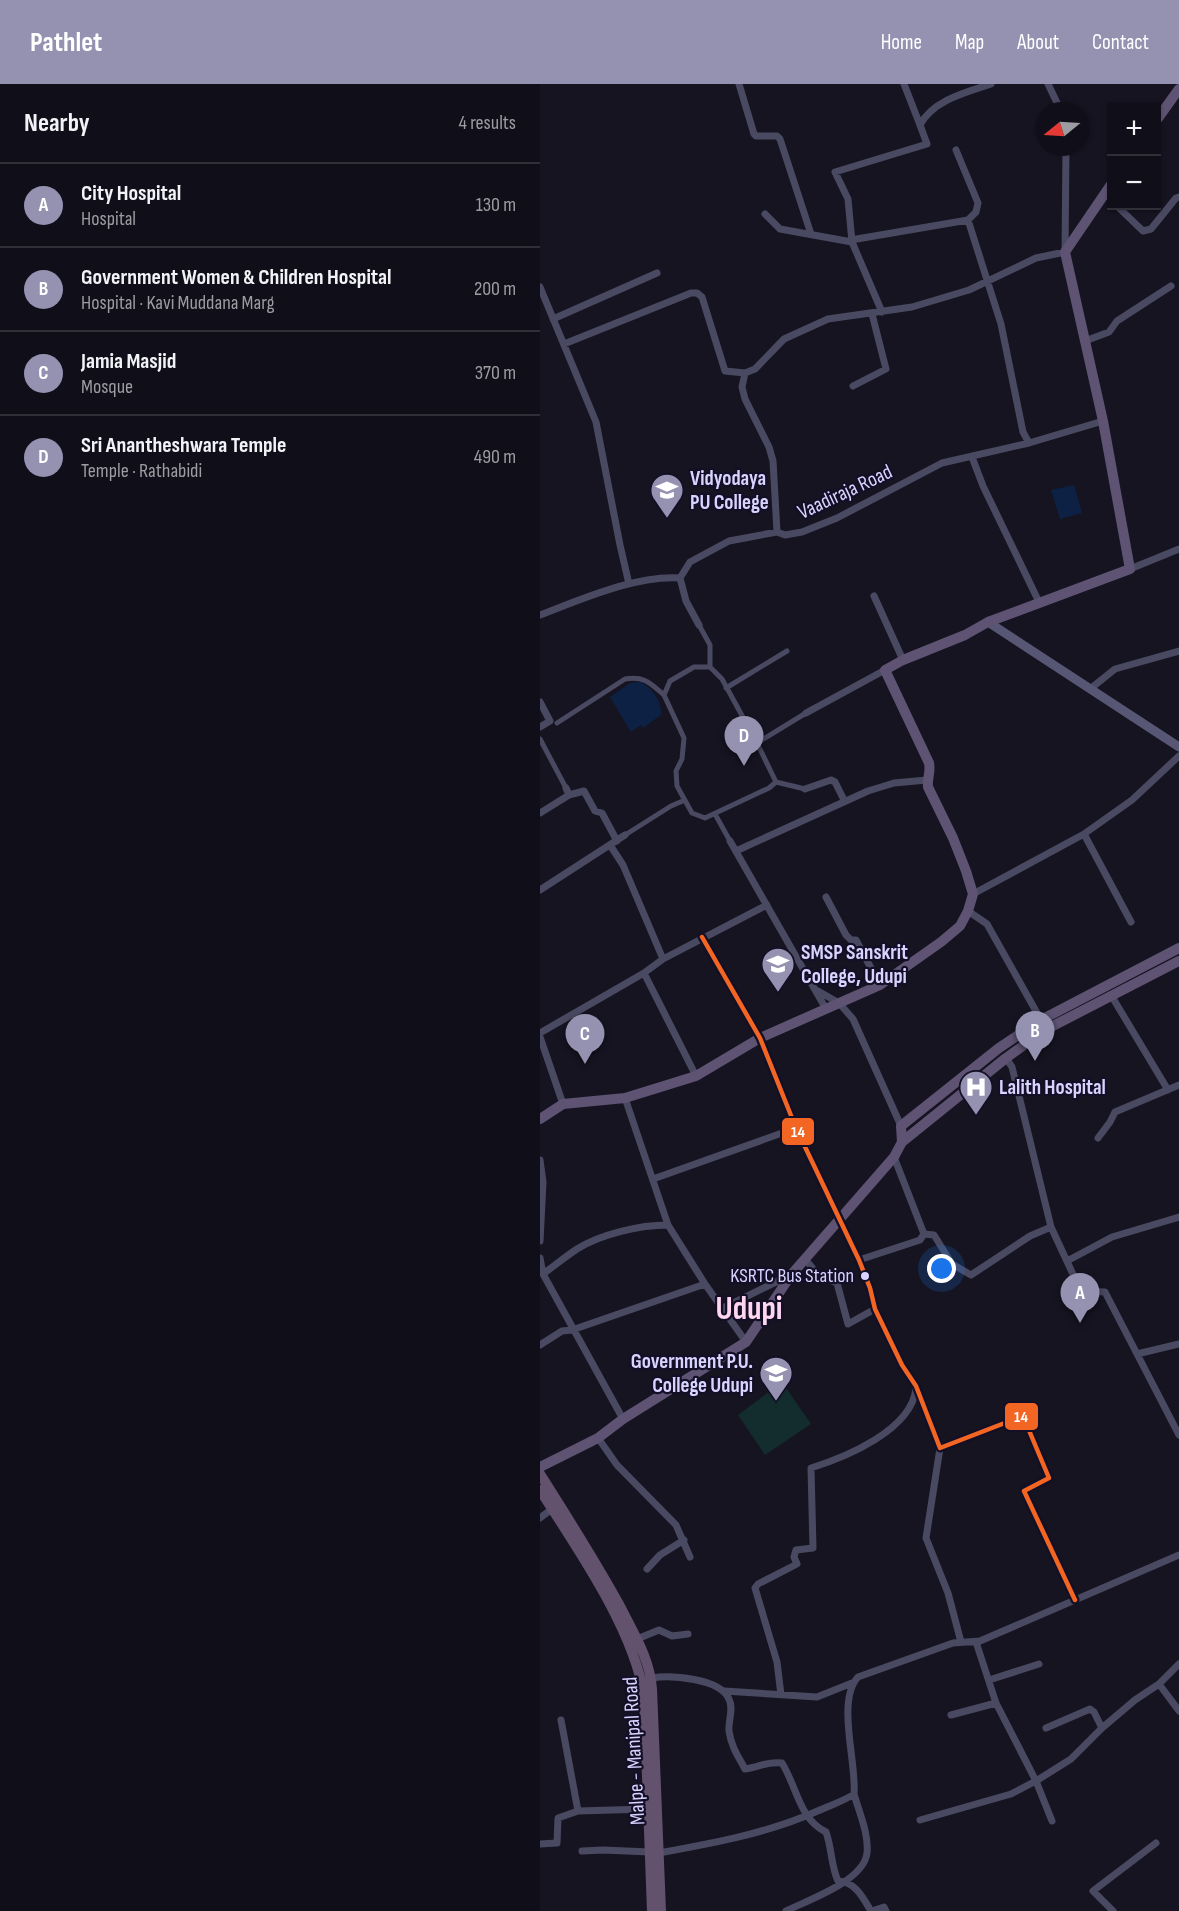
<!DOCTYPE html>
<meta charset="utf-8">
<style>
:root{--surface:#100f19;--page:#191822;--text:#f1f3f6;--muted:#9c9ca2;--line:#302f38;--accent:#9591b1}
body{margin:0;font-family:"Sofia Sans Condensed",sans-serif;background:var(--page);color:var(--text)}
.controls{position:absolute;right:18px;top:18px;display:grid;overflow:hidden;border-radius:0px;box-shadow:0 2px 4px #0004}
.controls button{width:54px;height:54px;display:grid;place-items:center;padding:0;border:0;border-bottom:2px solid var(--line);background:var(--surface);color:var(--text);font:30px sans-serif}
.compass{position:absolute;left:495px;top:18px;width:54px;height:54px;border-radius:50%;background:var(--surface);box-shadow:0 2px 4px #0004;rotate:252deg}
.you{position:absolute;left:402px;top:1185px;width:21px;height:21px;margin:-15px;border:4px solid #fff;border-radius:50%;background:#1a73e8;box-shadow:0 0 0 9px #1a73e833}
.badge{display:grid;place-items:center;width:39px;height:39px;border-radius:50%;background:var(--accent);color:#fff;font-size:20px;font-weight:700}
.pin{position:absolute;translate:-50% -50px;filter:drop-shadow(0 2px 3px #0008)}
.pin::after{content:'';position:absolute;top:32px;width:21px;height:18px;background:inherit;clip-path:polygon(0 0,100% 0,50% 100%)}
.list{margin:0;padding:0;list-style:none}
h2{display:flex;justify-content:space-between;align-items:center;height:78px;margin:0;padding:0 24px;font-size:26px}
h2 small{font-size:20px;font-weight:400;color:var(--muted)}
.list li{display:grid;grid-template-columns:39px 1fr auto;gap:18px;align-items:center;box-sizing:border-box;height:84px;padding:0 24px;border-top:2px solid var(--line)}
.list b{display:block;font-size:22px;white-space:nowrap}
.list p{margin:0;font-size:20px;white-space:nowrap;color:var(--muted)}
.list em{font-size:20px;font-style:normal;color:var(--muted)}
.map{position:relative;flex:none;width:639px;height:1827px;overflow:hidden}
header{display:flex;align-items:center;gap:36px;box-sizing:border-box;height:84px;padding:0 30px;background:var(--accent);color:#fff}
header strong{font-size:28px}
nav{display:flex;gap:33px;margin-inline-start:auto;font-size:21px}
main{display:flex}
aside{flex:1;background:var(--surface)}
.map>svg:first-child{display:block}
.green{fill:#132c2d}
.water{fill:#0d2144}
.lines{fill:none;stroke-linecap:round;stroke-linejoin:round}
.pedestrian{stroke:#4a4962;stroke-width:5}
.minor{stroke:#4a4962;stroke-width:7}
.secondary{stroke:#575674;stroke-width:9}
.primary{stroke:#5e5373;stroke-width:10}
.trunk{stroke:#62526e;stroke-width:10}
.bus-1-casing{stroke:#130f26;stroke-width:9}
.bus-1{stroke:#f26522;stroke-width:4.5}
.bus-dot{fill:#d9d4ff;stroke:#130f26;stroke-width:2}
.labels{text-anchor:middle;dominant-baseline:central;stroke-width:4.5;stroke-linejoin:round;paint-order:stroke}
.bus-label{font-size:20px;fill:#d9d4ff;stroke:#130f26;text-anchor:end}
.poi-label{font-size:21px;font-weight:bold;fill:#d9d4ff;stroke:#130f26;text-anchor:start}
.street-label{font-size:21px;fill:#d9d4ff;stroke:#130f26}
.town-label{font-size:33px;font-weight:bold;fill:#ffd6f0;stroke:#130f26}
.line-badge{stroke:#130f26;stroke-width:2}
.badge-label{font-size:16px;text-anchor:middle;font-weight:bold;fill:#fff}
</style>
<header>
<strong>Pathlet</strong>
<nav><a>Home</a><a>Map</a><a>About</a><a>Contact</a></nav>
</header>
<main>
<aside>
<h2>Nearby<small>4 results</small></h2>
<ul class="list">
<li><span class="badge">A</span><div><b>City Hospital</b><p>Hospital</p></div><em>130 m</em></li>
<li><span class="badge">B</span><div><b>Government Women &amp; Children Hospital</b><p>Hospital · Kavi Muddana Marg</p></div><em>200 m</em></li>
<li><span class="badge">C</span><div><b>Jamia Masjid</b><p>Mosque</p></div><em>370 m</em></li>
<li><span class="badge">D</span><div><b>Sri Anantheshwara Temple</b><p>Temple · Rathabidi</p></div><em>490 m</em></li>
</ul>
</aside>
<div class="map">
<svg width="639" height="1827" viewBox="0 0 639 1827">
<rect width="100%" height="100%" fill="#161421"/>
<path class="green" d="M242,1298L271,1340L225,1371L198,1331Z"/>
<path class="water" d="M534,401L542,429L520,435L511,406Z
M100,598C111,602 123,619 121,631L103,644L101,641L91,648L70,613L90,599Z"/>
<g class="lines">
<path class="pedestrian" d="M159,541L170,561V583
M154,583H170L182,595L217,659L236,698L229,704L165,734L152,729L137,702L136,687L142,675L144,654L124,611L130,597Z
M186,604L247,567
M17,639L85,595C105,592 110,599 124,611
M0,655L26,704
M217,659L266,629
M236,698L265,705
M175,730L190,757
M85,751L131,722L145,716"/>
<path class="minor" d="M199,0L214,50L216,52H237L240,55L271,150
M364,0L380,41
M508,0L521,27
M577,122L603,147L611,145L636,114L639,113
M225,130L240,145L312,158
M428,136L461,240L483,348L489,359
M311,156L428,136L436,128L438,119L416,66
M0,203L56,338L80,461L89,500
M342,228L312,158L308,115L295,88L387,60L380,41C393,16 427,8 451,0
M13,235L117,189
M545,257L569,248L577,237L631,202
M24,260L151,209H157L162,213L185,287L205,289
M313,302L346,285L332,230
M432,373L443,402L499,518
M237,448L233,377L229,363L205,315L202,303L205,289L215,285L244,255L288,235L372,223L429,206L496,174L525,168L526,63
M590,485L639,465
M140,494L150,478L189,457L237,448L245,451L262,448L297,434L402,379L489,359L563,337
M140,494L146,517L159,541
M334,512L363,576
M0,531C42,515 96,491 140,494
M550,605L575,585L639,567
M0,618L10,637L0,643
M266,629L345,586
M265,705L291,696L295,698L304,716
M29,711L44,707L55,727L62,729L77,757
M0,729L29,711L26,704
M544,750L591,838
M190,757L286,925
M70,761L83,781L123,875
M196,767L328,707L354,699L387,696
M0,806L85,751
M433,810L544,750L592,716L639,672
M286,813L306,851L311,856H316L340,901
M428,827L447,840L501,936
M162,853L220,954L256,1044L319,1176L330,1204L335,1225L362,1281L376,1302L400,1364L483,1332L509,1394L484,1407L535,1516
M104,889L156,992
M278,907L299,919L313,935L361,1042
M571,911L628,1006
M0,949L104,889L123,875L227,821
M0,953L23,1020
M466,974L472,983L511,1143L538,1201L546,1207L565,1208L639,1351
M85,1014L128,1141L165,1200L206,1258
M558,1054L570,1038L575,1028L639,1001
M354,1073L384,1150
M0,1076L3,1098L0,1157
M113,1095L256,1044
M0,1174L3,1190L83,1335
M265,1175L279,1192L297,1199L308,1240L335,1225
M319,1176L380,1156L384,1150L394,1151L412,1180L431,1191L490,1152L511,1143
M527,1177L572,1153L639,1133
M3,1190C14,1182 25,1173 37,1165C61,1150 100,1141 128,1141
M183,1224L248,1192
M0,1261L22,1247L32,1246L165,1200
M597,1270L639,1260
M58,1354L77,1381L136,1441L150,1473
M400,1364L386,1454L408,1509L421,1558
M0,1434L12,1425
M107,1485L120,1471L144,1456
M97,1555L119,1546L132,1552L148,1550
M112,1594C130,1591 180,1594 189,1615C194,1625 188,1637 189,1647C191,1662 198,1672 205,1685C220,1683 227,1677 242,1679C257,1703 259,1735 286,1748C292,1765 291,1782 298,1797C316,1798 323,1814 331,1827
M449,1596L499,1580
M619,1600L639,1627
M184,1607L277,1613L312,1599
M241,1611L237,1578L215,1504L218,1500L257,1480L254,1473L256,1466L273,1464L271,1384C306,1373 372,1346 376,1304
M411,1631L456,1619
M21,1636L38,1727L108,1725
M506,1644L550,1625L554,1628L562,1644
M380,1736L471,1710L496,1697L456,1619L436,1558
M512,1737L496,1697L531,1675L562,1644L595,1616L619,1600L639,1580
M0,1760L17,1759L18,1734L38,1727
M42,1767L63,1766L110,1768
M119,1769C174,1759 229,1749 280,1726C291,1721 304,1717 314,1710C317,1679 296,1617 318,1593L413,1559L440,1557L639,1471
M246,1827C268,1816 324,1797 327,1769C329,1750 319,1728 314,1710
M332,1827L344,1823L346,1827
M573,1827L553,1807L616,1759"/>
<path class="secondary" d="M448,538L639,663"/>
<path class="primary" d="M616,37L639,5
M0,1035L23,1020L85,1014L156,992L220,954L340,901L401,858L420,842L428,827L433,810L426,787L413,754L388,703C387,694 391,688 389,679L345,586L363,576L425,551L448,538L590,485L563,337L525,168L572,99
M362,1058L361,1042L459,964L501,936L639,864
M0,1383L58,1354L83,1335L206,1258L251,1191L354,1073L362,1058L466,974L505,946L639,877"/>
<path class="trunk" d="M0,1390C28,1434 56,1478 81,1524C94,1550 110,1575 112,1605L121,1827
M0,1406C37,1464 94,1545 104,1612L112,1827"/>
<g class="bus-1-casing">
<path id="bus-1" d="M162,853L220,954L256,1044L319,1176L330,1204L335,1225L362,1281L376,1302L400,1364L483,1332L509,1394L484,1407L535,1516"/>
</g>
<use href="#bus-1" class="bus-1"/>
</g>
<defs>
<g id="university-pin" transform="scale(1.725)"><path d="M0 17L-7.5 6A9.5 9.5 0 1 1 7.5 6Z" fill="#9591b1" stroke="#130f26"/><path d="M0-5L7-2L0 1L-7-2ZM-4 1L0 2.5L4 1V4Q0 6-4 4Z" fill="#fff"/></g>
<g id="hospital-pin" transform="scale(1.725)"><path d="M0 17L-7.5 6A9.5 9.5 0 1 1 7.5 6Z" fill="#9591b1" stroke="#130f26"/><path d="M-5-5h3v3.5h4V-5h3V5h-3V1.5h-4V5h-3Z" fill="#fff"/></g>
</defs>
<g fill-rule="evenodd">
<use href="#university-pin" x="127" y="406"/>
<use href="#university-pin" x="238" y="880"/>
<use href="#hospital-pin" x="436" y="1003"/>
<use href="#university-pin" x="236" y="1289"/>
</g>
<circle class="bus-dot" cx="325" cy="1192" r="5"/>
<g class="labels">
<g class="bus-label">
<text x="314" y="1192">KSRTC Bus Station</text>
</g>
<g class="poi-label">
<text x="150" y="394">Vidyodaya<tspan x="150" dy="24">PU College</tspan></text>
<text x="261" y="868">SMSP Sanskrit<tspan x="261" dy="24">College, Udupi</tspan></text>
<text x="459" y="1003">Lalith Hospital</text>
<text x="213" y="1277" text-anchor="end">Government P.U.<tspan x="213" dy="24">College Udupi</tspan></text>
</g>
<g class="street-label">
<text transform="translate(305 408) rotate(-25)">Vaadiraja Road</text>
<text transform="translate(94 1667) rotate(-93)">Malpe - Manipal Road</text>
</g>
<g class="town-label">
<text x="209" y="1225">Udupi</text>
</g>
</g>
<g class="line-badge">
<rect x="241" y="1033" width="34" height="29" rx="6" fill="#f26522"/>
<rect x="464" y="1318" width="35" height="29" rx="6" fill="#f26522"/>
</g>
<g class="badge-label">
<text x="258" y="1053">14</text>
<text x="481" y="1338">14</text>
</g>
</svg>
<div class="controls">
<button>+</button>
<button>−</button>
</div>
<svg class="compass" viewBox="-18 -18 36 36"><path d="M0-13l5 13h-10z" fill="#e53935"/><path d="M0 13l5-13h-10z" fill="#9c9ca2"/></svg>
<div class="you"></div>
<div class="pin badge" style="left:540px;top:1239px">A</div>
<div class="pin badge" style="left:495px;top:977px">B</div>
<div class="pin badge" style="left:45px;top:980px">C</div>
<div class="pin badge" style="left:204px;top:682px">D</div>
</div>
</main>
